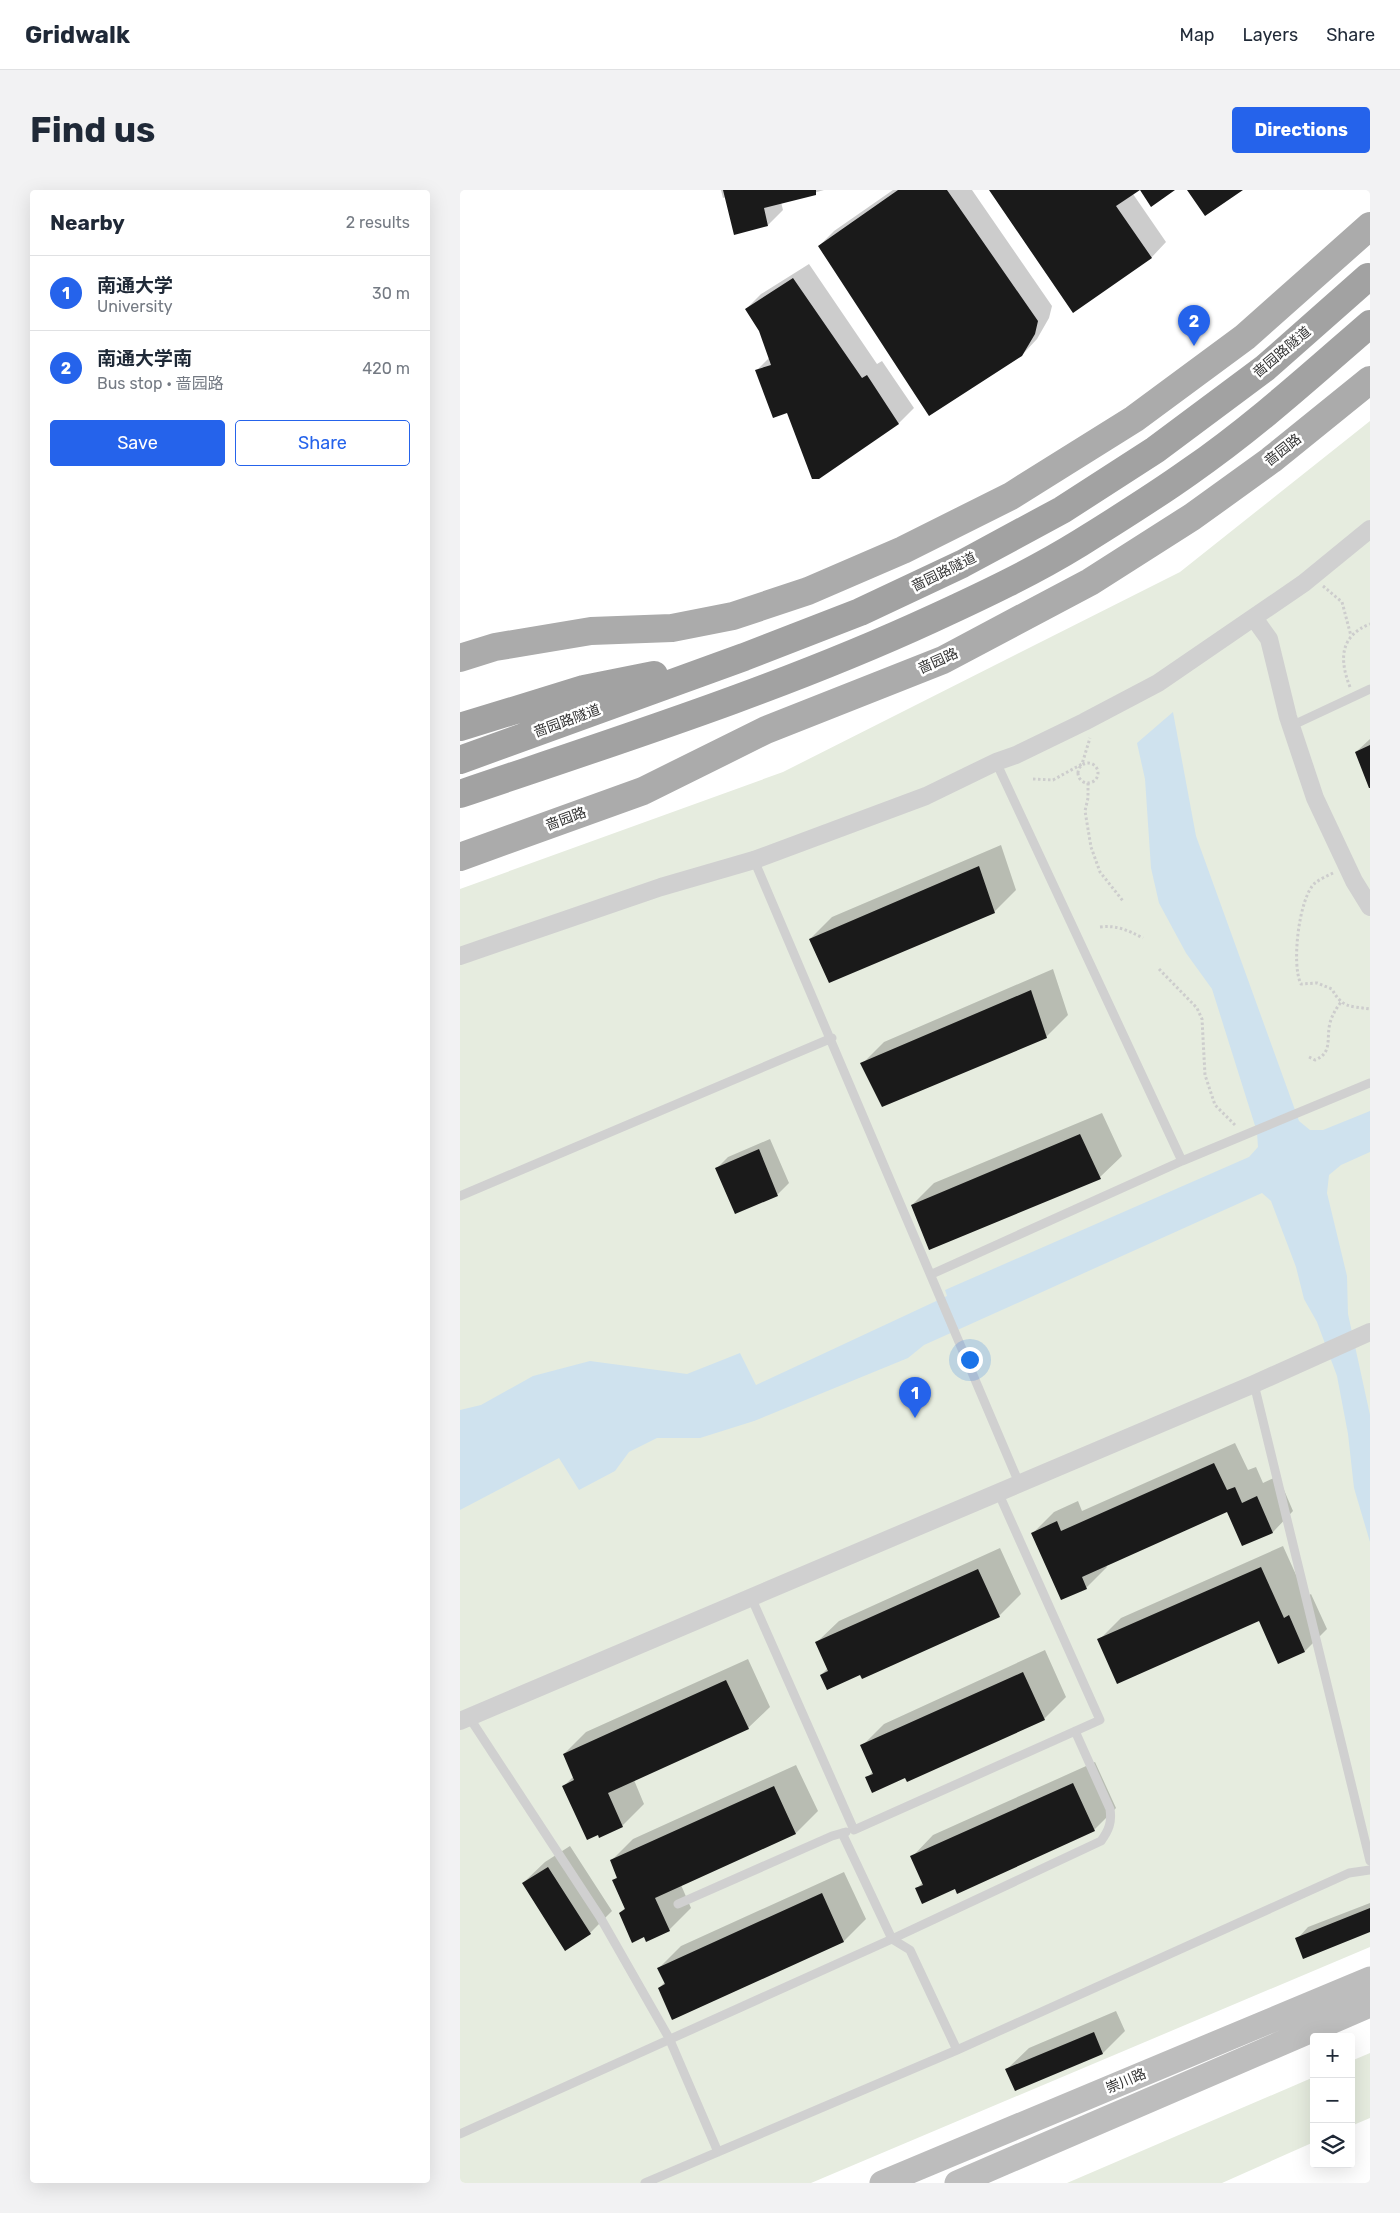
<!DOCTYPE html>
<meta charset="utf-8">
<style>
:root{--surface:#fff;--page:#f2f2f3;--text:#1f2937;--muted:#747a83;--line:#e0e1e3;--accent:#2563eb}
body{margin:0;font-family:Rubik,"Noto Sans SC",sans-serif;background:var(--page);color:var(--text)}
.controls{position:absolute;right:15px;bottom:15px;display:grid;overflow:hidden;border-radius:5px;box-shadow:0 5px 20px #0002}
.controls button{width:45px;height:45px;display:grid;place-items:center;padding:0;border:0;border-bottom:1px solid var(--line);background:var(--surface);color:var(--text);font:25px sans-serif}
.you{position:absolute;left:509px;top:1169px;width:18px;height:18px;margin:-12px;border:4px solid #fff;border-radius:50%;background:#1a73e8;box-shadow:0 0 0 8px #1a73e833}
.badge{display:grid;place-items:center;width:32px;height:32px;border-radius:50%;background:var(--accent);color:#fff;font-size:16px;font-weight:700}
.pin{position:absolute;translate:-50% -41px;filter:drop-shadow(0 1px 2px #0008)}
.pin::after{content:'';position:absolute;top:26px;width:18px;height:15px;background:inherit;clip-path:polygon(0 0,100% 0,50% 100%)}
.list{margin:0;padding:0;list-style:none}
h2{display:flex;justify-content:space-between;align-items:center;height:65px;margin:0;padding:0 20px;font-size:21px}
h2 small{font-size:16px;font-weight:400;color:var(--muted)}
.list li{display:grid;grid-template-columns:32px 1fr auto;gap:15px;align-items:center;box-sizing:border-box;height:75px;padding:0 20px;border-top:1px solid var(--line)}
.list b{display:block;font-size:19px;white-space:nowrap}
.list p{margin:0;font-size:16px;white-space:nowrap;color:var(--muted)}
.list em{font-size:16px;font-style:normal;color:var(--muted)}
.actions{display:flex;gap:10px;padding:15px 20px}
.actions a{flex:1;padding:11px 0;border:1px solid var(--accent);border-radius:5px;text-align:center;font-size:18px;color:var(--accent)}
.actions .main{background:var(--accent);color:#fff}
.icon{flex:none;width:28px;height:28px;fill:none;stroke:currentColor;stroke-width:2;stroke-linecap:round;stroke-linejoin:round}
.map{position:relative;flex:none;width:910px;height:1993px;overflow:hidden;border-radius:5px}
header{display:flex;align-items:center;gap:30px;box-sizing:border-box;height:70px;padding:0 25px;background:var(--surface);border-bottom:1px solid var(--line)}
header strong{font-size:24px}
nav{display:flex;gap:28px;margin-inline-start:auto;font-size:18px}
.intro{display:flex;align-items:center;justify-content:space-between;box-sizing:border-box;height:120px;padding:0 30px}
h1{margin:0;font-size:35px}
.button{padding:12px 22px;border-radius:5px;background:var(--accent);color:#fff;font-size:18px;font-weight:700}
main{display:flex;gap:30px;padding:0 30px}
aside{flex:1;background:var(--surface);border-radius:5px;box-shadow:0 5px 20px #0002}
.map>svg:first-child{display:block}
.green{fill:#e6ecdf}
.water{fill:#cfe2ee}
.shadow{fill:#0003}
.building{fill:#1a1a1a}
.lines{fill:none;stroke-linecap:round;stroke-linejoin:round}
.path{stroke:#cdcdcd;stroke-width:3;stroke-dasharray:2.5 2.5;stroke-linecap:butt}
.service{stroke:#d0d0d0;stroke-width:9}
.minor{stroke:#d0d0d0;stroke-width:18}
.secondary{stroke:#bdbdbd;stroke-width:25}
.primary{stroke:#ababab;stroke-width:28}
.trunk{stroke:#a2a2a2;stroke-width:28}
.labels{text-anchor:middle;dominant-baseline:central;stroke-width:5;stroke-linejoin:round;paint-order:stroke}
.street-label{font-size:14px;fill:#333;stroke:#fff}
</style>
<header>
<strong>Gridwalk</strong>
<nav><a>Map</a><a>Layers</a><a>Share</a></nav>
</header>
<div class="intro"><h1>Find us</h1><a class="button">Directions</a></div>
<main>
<aside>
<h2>Nearby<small>2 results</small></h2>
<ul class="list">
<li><span class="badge">1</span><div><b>南通大学</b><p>University</p></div><em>30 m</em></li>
<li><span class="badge">2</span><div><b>南通大学南</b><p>Bus stop · 啬园路</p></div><em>420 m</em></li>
</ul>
<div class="actions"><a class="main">Save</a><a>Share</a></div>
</aside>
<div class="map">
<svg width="910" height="1993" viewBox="0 0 910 1993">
<rect width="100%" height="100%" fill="#fff"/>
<path class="green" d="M910,231V1757L351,1993H0V699L323,582L720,382Z
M910,1863V1928L891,1936V1871Z
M854,1887V1952L762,1993H607Z"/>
<path class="water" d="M713,522L736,646L839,931L850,940H863L910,921V962L881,975L869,985L867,1003L887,1086L888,1124L910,1225V1352L894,1298L888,1244L877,1186L857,1132L844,1109L836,1077L811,1011L802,1003L464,1155L448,1168L294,1231L240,1248H197L169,1262L155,1281L119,1300L99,1268L0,1320V1220L21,1215L73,1186L130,1171L227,1184L280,1163L296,1195L487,1106L485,1100L789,967L798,957L797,942L752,799L726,763L699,713L691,678L685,589L677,553Z"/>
<path class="shadow" d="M261,0H364L321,12L323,20L308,35L266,7L263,8Z
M433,0H512L592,116L589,128L577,149L562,165L359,56L374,41Z
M530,0H678L673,4L706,52L691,68Z
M349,74L417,174L422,171L454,218L439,233L358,288L328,221L297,180L310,167L300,141L286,119L301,104Z
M910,549V597L896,562Z
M541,655L556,700L534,722L350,749L372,727Z
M593,779L608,825L586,847L402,874L424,852Z
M642,923L662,966L640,987L469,1058L452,1015L474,993Z
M310,949L329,993L318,1004L276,1022L257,978L268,967Z
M775,1253L788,1280L796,1277L803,1293L818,1286L833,1321L813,1342L783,1355L767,1321L646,1375L647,1377L626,1398L573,1343L594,1322L618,1311L622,1321Z
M823,1356L846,1407L851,1404L867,1439L845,1461L800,1429L639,1450L661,1428Z
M540,1358L561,1404L539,1426L401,1483L361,1485L368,1478L357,1452L379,1431Z
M585,1460L606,1507L584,1529L445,1586L407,1588L413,1581L402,1556L424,1534Z
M288,1469L310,1517L288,1538L174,1590L184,1614L162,1636L140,1646L104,1596L114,1586L104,1564L126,1542Z
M635,1572L656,1618L634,1640L495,1697L456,1699L463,1692L452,1667L473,1645Z
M336,1575L358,1621L336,1643L221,1695L231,1718L209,1740L184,1746L160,1723L165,1718L153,1691L158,1686L151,1671L173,1649Z
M110,1656L152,1721L130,1743L63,1693L85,1672Z
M384,1682L406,1729L384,1751L213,1829L199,1798L205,1792L199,1778L221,1756Z
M910,1713V1739L837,1749L848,1737Z
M656,1821L665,1841L643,1863L555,1899L547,1879L569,1858Z"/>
<path class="building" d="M263,0H356V5L304,18L308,36L274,45Z
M438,0H487L578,131L575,144L562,166L469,226L358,56Z
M529,0H715L691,17L680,0L656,16L692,68L613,123Z
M727,0H783L745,26Z
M333,88L402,188L407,185L439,234L359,289H352L327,223L313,228L295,180L311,175L299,141L285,119Z
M910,555V598H909L895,562Z
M519,676L535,723L369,793L349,749Z
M571,800L587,848L422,917L400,873Z
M620,944L641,989L469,1060L451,1015Z
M299,959L318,1006L275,1024L255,978Z
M754,1273L767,1300L775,1297L782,1313L797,1306L813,1343L782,1356L767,1322L622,1387L627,1399L601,1410L571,1343L597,1331L601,1341Z
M801,1377L824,1428L829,1425L845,1462L818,1474L799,1431L657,1494L637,1449Z
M518,1379L540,1427L402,1489L400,1485L367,1500L360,1485L368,1481L355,1452Z
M563,1482L585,1530L447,1592L445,1588L412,1603L405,1587L413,1584L400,1555Z
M266,1490L289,1539L148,1603L163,1637L139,1648L138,1645L127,1650L102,1596L114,1590L103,1564Z
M613,1593L635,1641L497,1704L495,1699L462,1714L455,1698L463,1695L450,1666Z
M314,1596L336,1644L195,1708L210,1741L186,1752L184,1747L172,1753L159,1723L165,1719L152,1690L157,1688L150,1670Z
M88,1677L131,1744L105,1761L62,1693Z
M362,1703L384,1752L212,1830L198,1798L205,1794L197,1778Z
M910,1718V1742L843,1769L835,1748Z
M634,1842L643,1864L555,1901L545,1879Z"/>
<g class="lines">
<path class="path" d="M863,396L882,412L891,446
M890,497C879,469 880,446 910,434
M618 583a10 10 0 1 1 20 0a10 10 0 1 1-20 0Z
M573,589L593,590L622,574L630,548
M628,593V608L625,621L631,657L640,682L663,711
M873,683C867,686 860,689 855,693C839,707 831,775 841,794L857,793L872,799C882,818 890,816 910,819
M640,737C657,735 667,740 683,748
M699,779L737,818L742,829L745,885L755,915L776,936
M849,867L855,870C873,863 866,848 870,833C872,825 876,819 881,812"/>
<path class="service" d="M831,536L910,499
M536,572L722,971
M294,670L559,1293
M0,1006L372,848
M472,1084L722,971L910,893
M794,1194L910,1671
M291,1407L394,1640L640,1530L538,1302
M9,1527L140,1727L209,1848L258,1962
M382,1643L432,1749L450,1760L497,1860
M218,1714L372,1646L386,1642
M0,1944L432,1749L641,1651C649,1640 652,1632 650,1619L615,1541
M185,1993L497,1860L889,1683L910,1680"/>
<path class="minor" d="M794,428L809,449L828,527L855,608L894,691L910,717
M0,766L201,697L294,670L466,606L536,572L556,565L624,532L698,493L844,393L910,339
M0,1531L794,1194L910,1142"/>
<path class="secondary" d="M422,1993L910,1789
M497,1993L910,1815"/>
<path class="primary" d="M0,468L35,457L131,441L212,438L273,426L348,401L443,360L551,306L674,229L785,147L910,36
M0,667L183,601L306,540L483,470L630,392L732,327L811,270L910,190"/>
<path class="trunk" d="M0,537L124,499L194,485
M0,570L284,467L400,422L502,374L602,320L695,260L805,178L908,87
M0,604C159,550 320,499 472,429C522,406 573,382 620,353C657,330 694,307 729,282C793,238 851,185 910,134"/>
</g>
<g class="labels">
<g class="street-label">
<text transform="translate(822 162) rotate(-40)">啬园路隧道</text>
<text transform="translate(823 260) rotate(-38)">啬园路</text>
<text transform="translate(484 382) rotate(-26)">啬园路隧道</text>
<text transform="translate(478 471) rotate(-24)">啬园路</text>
<text transform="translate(107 531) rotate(-20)">啬园路隧道</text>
<text transform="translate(106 629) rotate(-20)">啬园路</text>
<text transform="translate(666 1891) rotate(-23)">崇川路</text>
</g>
</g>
</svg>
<div class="controls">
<button>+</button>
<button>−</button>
<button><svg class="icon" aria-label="layers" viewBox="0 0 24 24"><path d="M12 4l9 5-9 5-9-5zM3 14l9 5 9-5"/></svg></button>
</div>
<div class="you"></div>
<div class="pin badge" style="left:455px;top:1228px">1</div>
<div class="pin badge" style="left:734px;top:156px">2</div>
</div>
</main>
